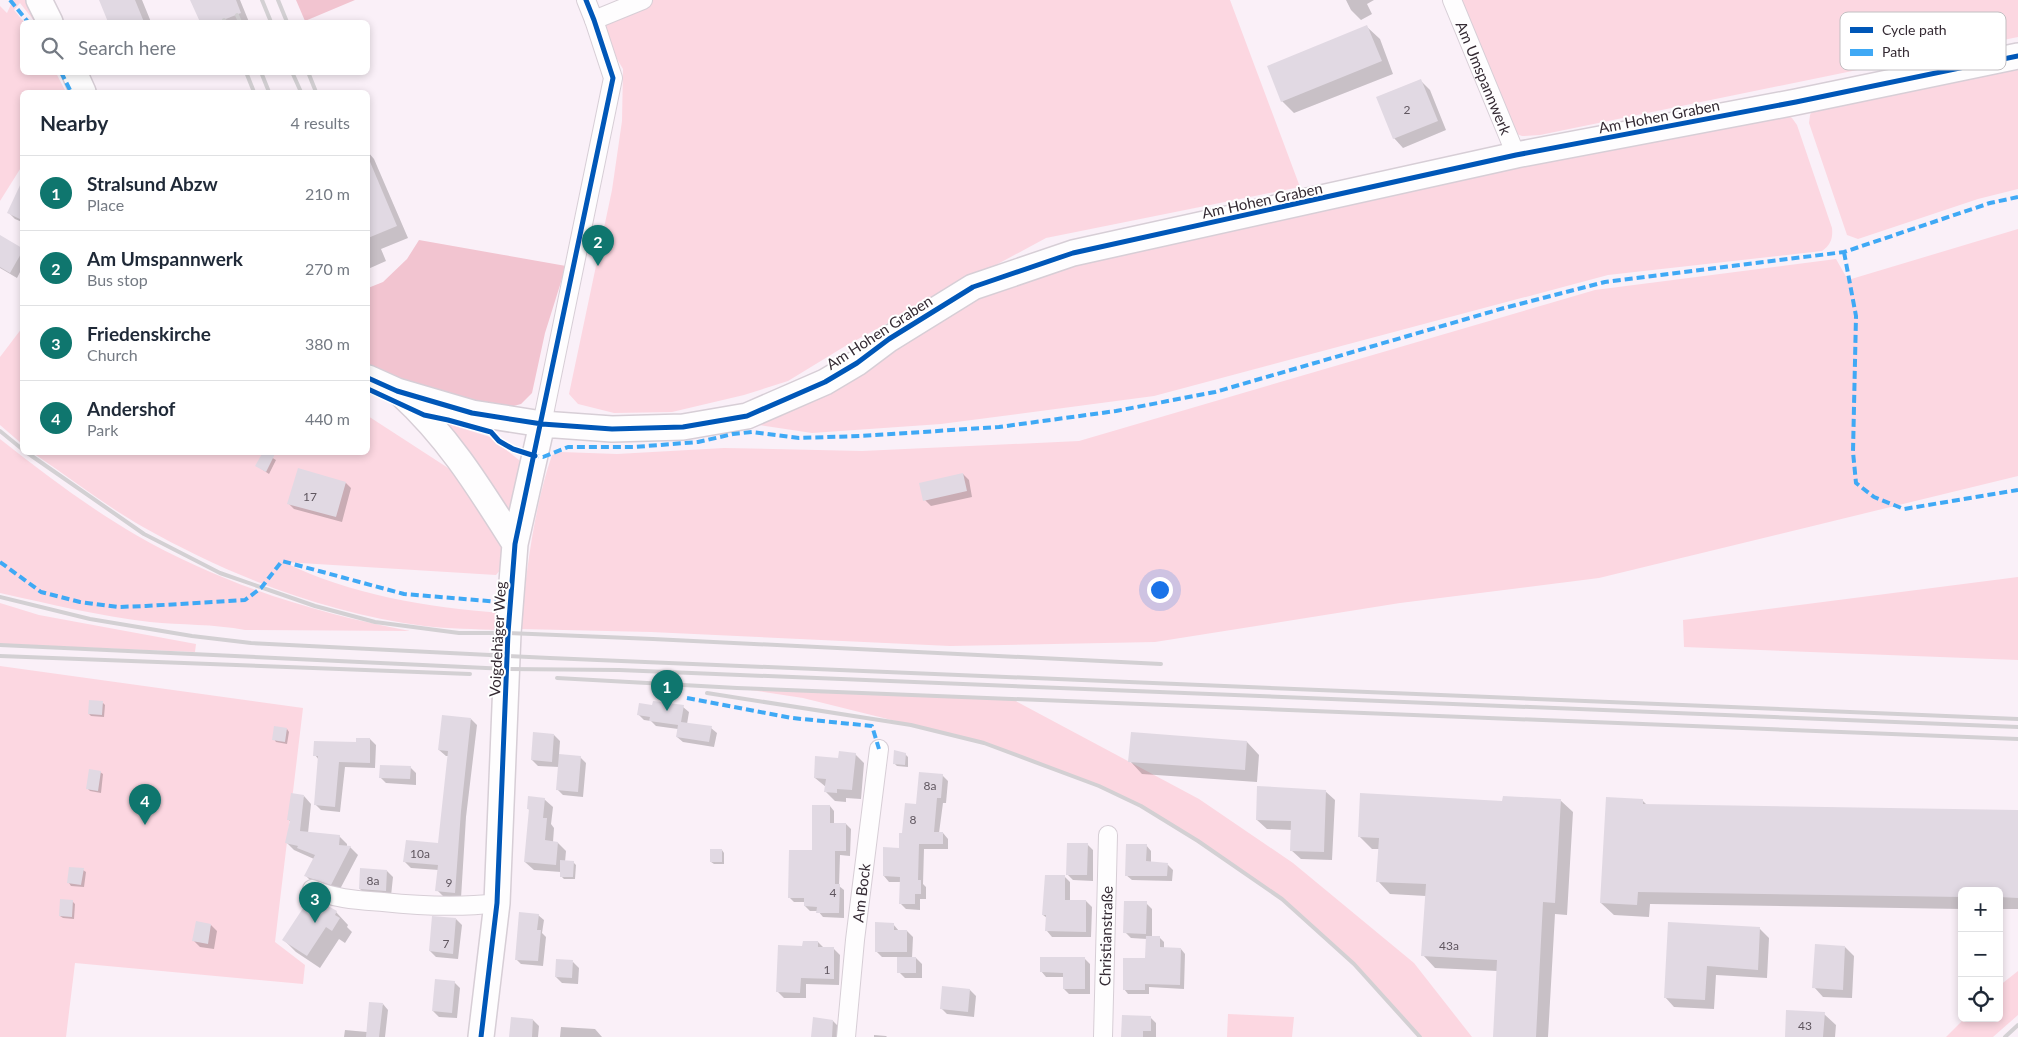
<!DOCTYPE html>
<meta charset="utf-8">
<style>
:root{--surface:#fff;--page:#f6f6f7;--text:#1f2937;--muted:#747a83;--line:#e0e1e3;--accent:#0f766e}
body{margin:0;font-family:Lato,sans-serif;background:var(--page);color:var(--text)}
.controls{position:absolute;right:15px;bottom:15px;display:grid;overflow:hidden;border-radius:8px;box-shadow:0 2px 8px #0003}
.controls button{width:45px;height:45px;display:grid;place-items:center;padding:0;border:0;border-bottom:1px solid var(--line);background:var(--surface);color:var(--text);font:25px sans-serif}
.you{position:absolute;left:1159px;top:589px;width:18px;height:18px;margin:-12px;border:4px solid #fff;border-radius:50%;background:#1a73e8;box-shadow:0 0 0 8px #1a73e833}
.badge{display:grid;place-items:center;width:32px;height:32px;border-radius:50%;background:var(--accent);color:#fff;font-size:16px;font-weight:700}
.pin{position:absolute;translate:-50% -41px;filter:drop-shadow(0 1px 2px #0008)}
.pin::after{content:'';position:absolute;top:26px;width:18px;height:15px;background:inherit;clip-path:polygon(0 0,100% 0,50% 100%)}
.list{margin:0;padding:0;list-style:none}
h2{display:flex;justify-content:space-between;align-items:center;height:65px;margin:0;padding:0 20px;font-size:21px}
h2 small{font-size:16px;font-weight:400;color:var(--muted)}
.list li{display:grid;grid-template-columns:32px 1fr auto;gap:15px;align-items:center;box-sizing:border-box;height:75px;padding:0 20px;border-top:1px solid var(--line)}
.list b{display:block;font-size:19px;white-space:nowrap}
.list p{margin:0;font-size:16px;white-space:nowrap;color:var(--muted)}
.list em{font-size:16px;font-style:normal;color:var(--muted)}
.icon{flex:none;width:28px;height:28px;fill:none;stroke:currentColor;stroke-width:2;stroke-linecap:round;stroke-linejoin:round}
.map{position:relative;flex:none;width:2018px;height:1037px;overflow:hidden}
.search{position:absolute;background:var(--surface);box-shadow:0 2px 8px #0003;left:20px;top:20px;width:350px;height:55px;display:flex;align-items:center;gap:12px;box-sizing:border-box;padding:0 18px;border-radius:8px;color:var(--muted);font-size:19px}
.panel{position:absolute;background:var(--surface);box-shadow:0 2px 8px #0003;left:20px;top:90px;width:350px;height:365px;border-radius:8px}
.map>svg:first-child{display:block}
.green{fill:#fcd7e1}
.forest{fill:#f2c4d0}
.shadow{fill:#0003}
.building{fill:#e1d9e3}
.lines{fill:none;stroke-linecap:round;stroke-linejoin:round}
.street-casing{stroke:#d7ced6;stroke-width:20}
.secondary-casing{stroke:#d7ced6;stroke-width:28}
.street{stroke:#fefdfe;stroke-width:18}
.secondary{stroke:#fefdfe;stroke-width:25}
.rail{stroke:#d3d0d3;stroke-width:4}
.quiet{stroke:#3fa9f5;stroke-width:4;stroke-dasharray:8 4;stroke-linecap:butt}
.cycleway-casing{stroke:#fff;stroke-width:8}
.cycleway{stroke:#0057b8;stroke-width:5}
.labels{text-anchor:middle;dominant-baseline:central;stroke-width:4;stroke-linejoin:round;paint-order:stroke}
.number-label{font-size:12px;fill:#5f565f}
.street-label{font-size:15px;fill:#342a33;stroke:#fff}
.key{fill:#fff;stroke:#c2bfc2;stroke-width:1}
.key-label{font-size:14px;fill:#342a33}
</style>
<div class="map">
<svg width="2018" height="1037" viewBox="0 0 2018 1037">
<rect width="100%" height="100%" fill="#faf0f8"/>
<path class="green" d="M13,0H30L41,22H35L20,3L14,10L24,22H22V72L56,73L66,92H22V166L0,201V6L7,13Z
M643,0H1230L1300,187L1046,238L847,345L788,381L744,395L672,412L614,413L578,404L569,394L612,190L622,121L623,69L594,20Z
M1457,0H2018V37L1540,135L1522,136L1514,133Z
M2018,66V189L1978,199L1858,239L1847,235L1809,123L1810,115L1813,109Z
M1783,113L1792,118L1797,125L1832,228C1833,238 1831,245 1822,251L1608,275L1154,396L941,424L812,433L752,424L991,290L1050,269L1523,165Z
M2018,229V476L1599,578L1400,603L1155,642L950,646L651,632L520,629C527,570 533,511 552,455L561,452L617,454L724,448L862,451L1079,441L1595,290L1836,259L1848,280Z
M22,328V444L0,425V357Z
M368,416L462,477L506,547L502,568L496,575L284,562C350,595 427,607 501,613L500,630C475,629 449,629 424,626C325,613 230,576 143,527C106,506 69,477 33,453L368,452Z
M442,422L490,437L524,464L513,518Z
M0,439C43,473 88,507 136,535C222,584 313,613 410,631L245,630C214,624 181,625 150,622C99,616 50,604 0,593Z
M2018,577V660L1684,647L1683,620Z
M0,603L39,615L196,644L195,652L0,644Z
M0,666L303,708L275,942L305,965L303,984L75,963L66,1037H0Z
M737,688L1010,698L1199,799L1293,863L1414,963L1472,1037H1420L1354,964L1282,899L1198,841L1140,806L1099,786L984,743L803,698Z
M2018,971V1015L1993,1037H1946L1965,1018H1999V986Z
M1228,1014L1294,1017L1292,1037H1227Z"/>
<path class="forest" d="M296,0H355L305,21Z
M419,240L566,266L545,333L532,393L521,404L510,407L498,406L415,387L368,367V288L383,282L407,259Z"/>
<path class="shadow" d="M101,0H142L151,22H110Z
M192,0H240L249,22H201Z
M1346,0H1374L1367,4L1372,14L1361,20L1351,10Z
M1367,27L1380,39L1393,74L1294,113L1282,101Z
M1420,80L1430,90L1446,130L1403,148L1394,138Z
M368,152L374,159L408,238L381,249L386,261L368,269Z
M18,193L22,195V222L15,219L9,213Z
M0,236L22,249V268L17,278L0,268Z
M264,453L276,460L269,474L257,466Z
M963,474L969,480L972,497L931,506L925,500Z
M346,483L351,488L342,522L294,509L289,504Z
M103,703L105,705L104,717L91,716L89,714Z
M653,706L683,707L689,712L687,724L711,728L717,733L714,747L683,742L677,737L678,729L656,726L651,721L644,720L638,714Z
M471,719L477,725L466,817L461,898L443,896L437,890L439,870L411,868L405,862L440,844L449,756H446L439,750Z
M287,729L289,732L287,744L276,742L274,739Z
M554,735L560,741L559,755L580,757L586,763L583,797L563,795L557,789L559,767L538,766L532,760Z
M370,739L376,745L375,768L345,767L340,812L321,810L315,804L319,760L315,755Z
M1247,742L1259,755L1257,782L1142,774L1130,761Z
M855,754L864,763L861,799L846,798V802L835,801L826,792V787L815,778L839,759Z
M905,754L908,757V767L897,766L894,763Z
M410,767L416,773V785L386,783L380,777Z
M100,772L103,774L101,793L90,791L87,788Z
M942,775L948,781L946,803H943L939,833H943L948,839V849H924L923,884L926,887V899H920V910L906,909L901,904V882H889L884,876L900,849L903,835L917,805Z
M1325,791L1335,800L1332,860L1301,859L1291,850L1292,830L1267,829L1257,820Z
M304,796L311,804L308,833L339,836L347,844V847H350L358,855L339,891L313,883L306,876L314,859L294,850L286,842L291,822L289,820Z
M544,799L553,807L551,824L554,828L553,842L558,843L566,851L565,862H573L576,865L575,879H564L561,876V872L534,870L525,862L530,810L528,809Z
M1560,800L1573,812L1567,915L1555,914L1548,1037H1494L1498,971L1435,968L1423,955L1426,896L1390,894L1378,881L1379,849H1372L1359,836L1504,802Z
M1642,800L1647,805L2018,811V909H1999V891H1962V909L1650,904L1649,917L1614,915L1601,903Z
M830,806L834,811V824H846L851,829L850,856L840,855L839,886L844,890V918L823,917L818,911H810L805,906V902H794L789,897L813,852Z
M1087,844L1093,850V881L1073,880L1067,874Z
M1146,845L1151,851V863L1168,865L1173,870L1172,881L1132,880L1126,875Z
M722,850L724,853V864H714L711,862Z
M83,870L86,872L84,887L71,886L69,883Z
M387,871L393,877L391,896L366,895L360,889Z
M1064,876L1070,882V901H1086L1092,907L1091,937H1052L1047,931V918L1043,915Z
M72,901L75,904L74,919L63,918L60,916Z
M1146,903L1152,909V937L1160,938L1164,942V949H1181L1185,954L1184,989L1149,987V994H1128L1124,989L1146,960L1147,939L1131,938L1125,932Z
M336,912L348,925L347,927L352,932L345,943L339,939L320,968L296,952L284,940Z
M538,915L544,920L542,933L546,937L543,966L521,964L516,959Z
M456,919L462,925L458,959L436,957L430,951Z
M1669,923L1760,929L1769,938L1767,978L1716,975L1714,1009L1674,1007L1665,997Z
M893,924L899,931H907L913,937L912,958H916L922,964V978H905L899,972V957H882L876,951Z
M211,925L217,931L214,949L200,947L194,941Z
M818,942L824,948L834,949L840,955L839,985L806,984V998H784L778,992L804,947Z
M1845,947L1854,956L1852,998L1823,997L1814,987Z
M1085,959L1090,964V994H1069L1064,989V977H1046L1041,971Z
M573,962L579,968L578,984L562,983L556,977Z
M454,982L460,988L457,1018L439,1017L433,1011Z
M970,990L976,996L974,1017L947,1014L941,1008Z
M383,1004L388,1010L385,1037H344L345,1030L367,1032Z
M1824,1014L1836,1025L1835,1037H1786Z
M1150,1017L1156,1023V1037H1123Z
M533,1020L539,1026L538,1037H510Z
M833,1021L838,1026V1037H812Z
M561,1027L595,1029L602,1037H560Z
M874,1035L886,1036L887,1037H874Z"/>
<path class="building" d="M99,0H135L144,22H108Z
M190,0H236L241,13L218,22H200Z
M1367,25L1382,61L1281,102L1267,66Z
M1421,79L1438,121L1393,139L1376,97Z
M368,157L397,226L368,238Z
M22,181V220L7,213Z
M0,235L22,248V252L10,273L0,267Z
M263,452H276L266,472L255,466Z
M298,468L346,482L336,517L287,504Z
M963,473L967,491L923,501L919,483Z
M89,700L103,701L102,715L88,714Z
M653,701L684,705L681,722L712,726L709,742L676,737L678,725L649,721L650,717L637,715L639,703L652,705Z
M442,715L471,718L461,811L455,893L435,891L438,865L403,862L406,840L438,843L448,751L438,750Z
M274,726L287,728L285,742L272,740Z
M533,732L554,734L552,762L531,760Z
M1131,732L1247,741L1245,770L1128,762Z
M356,738H370V763L339,762L335,807L314,805L318,756H313L314,741L356,742Z
M894,750L906,753L905,765L893,764Z
M839,751L856,753L852,790L837,789V793L824,792L826,779L814,778L815,756L838,758Z
M559,754L581,756L578,792L556,790Z
M380,765L411,766L410,779L379,778Z
M89,769L101,771L98,791L86,789Z
M919,772L943,774L941,798H937L934,832H943V844H919L918,880H921V894H915V904H899L900,877L883,876V847L899,848V833H902L905,803L916,804Z
M1257,786L1326,790L1324,852L1290,851L1291,821L1256,820Z
M291,793L304,795L300,831L340,835L339,845L351,846L331,885L304,876L315,855L297,848L298,846L285,843L290,820H287Z
M1360,793L1502,801L1503,796L1561,799L1555,903L1543,902L1536,1037H1493L1497,960L1421,956L1426,884L1376,882L1379,838L1358,837Z
M528,796L545,798L543,818H547L545,840L558,842L556,865L524,862L529,809H527Z
M1606,797L1643,799V804L2018,810V898L1999,897V891H1962V897L1638,892L1637,905L1600,903Z
M812,805H830V823H846V851H835V884H840L839,913H816L817,907L804,906V898H788L789,850H812Z
M1067,843H1088L1087,875H1066Z
M1126,844H1147L1146,861L1168,863L1167,876H1125Z
M710,849H722V862H710Z
M560,860L574,861L573,877H560Z
M69,867L84,868L81,885L67,883Z
M360,868L387,870L386,891L359,889Z
M1045,875H1065V900H1086V932L1045,931L1046,915H1042Z
M60,899L73,900L72,917L59,916Z
M309,899L328,906L337,911L335,915L340,918L332,931L326,927L307,956L282,940Z
M1124,901H1147L1146,934L1123,933Z
M519,912L539,914L537,930H541L538,961L515,960Z
M432,916L456,918L453,954L429,951Z
M196,921L211,924L208,944L192,941Z
M875,922L894,923V930H907V952H875Z
M1668,922L1760,927L1758,970L1707,966L1705,1000L1664,998Z
M1146,936H1160V947L1181,948L1180,985L1145,984V990H1123V958H1145Z
M803,941H818V947H834V979L801,978L800,993L776,992L778,945L802,946Z
M1815,944L1845,946L1843,990L1812,988Z
M897,957H916V973H897Z
M1040,957H1085V989H1063V973L1040,972Z
M556,959L573,960L572,978L555,977Z
M435,979L455,981L452,1013L432,1011Z
M942,986L970,989L968,1012L940,1009Z
M369,1002L383,1003L379,1037H366Z
M1786,1010L1825,1012L1823,1037H1785Z
M1122,1015L1151,1016V1031H1143V1037H1121Z
M511,1017L533,1019L532,1037H509Z
M813,1017L833,1020L832,1037H811Z"/>
<g class="lines">
<g class="street-casing">
<g id="street">
<path id="s1" d="M1452,0L1516,155"/>
<path d="M594,20L643,0"/>
<path d="M542,424L613,78L594,20L586,0"/>
<path d="M312,889C335,899 358,900 383,902C421,906 459,908 497,903"/>
<path id="s2" d="M846,1037L855,940L879,749"/>
<path id="s3" d="M1103,1037L1108,835"/>
</g>
</g>
<g class="secondary-casing">
<path id="secondary" d="M39,0L50,22
M74,72L83,92
M368,378L397,391L472,413L542,424L612,429L683,427L747,416L825,382L857,363L889,339L973,287L1073,253L1516,155L1796,102L2018,56
M401,394C450,439 480,489 515,544
M481,1037L497,903L508,633L515,544L542,424"/>
</g>
<use href="#street" class="street"/>
<use href="#secondary" class="secondary"/>
<path class="rail" d="M262,0L271,22
M278,0L287,22
M237,15L240,22
M224,20L225,22
M246,72L254,92
M261,72L269,92
M292,72L301,92
M308,72L316,92
M0,431L22,449
M26,452L144,534L220,573L315,606L375,622L459,633H508L653,639L1161,664
M0,597L90,619L192,636L251,643L550,658L2018,719
M0,645L507,669L619,670L2018,727
M0,656L470,674
M557,678L737,688L2018,739
M707,693L911,725L984,743L1099,786L1141,806L1198,841L1282,899L1354,964L1420,1037
M2005,1037L2018,1025"/>
<path class="quiet" d="M10,0L28,22
M61,72L71,92
M1844,252L1856,316L1853,452L1856,483L1874,497L1904,509L2018,490
M531,455L543,457L568,447H634L698,442L733,434L752,432L799,438L860,436L999,427L1116,411L1215,392L1504,308L1605,282L1844,252L1990,203L2018,197
M0,562L41,592L80,602L118,607L146,606L245,600L261,588L282,561L404,594L511,603
M687,698L792,718L872,726L879,749"/>
<g class="cycleway-casing">
<path id="cycleway" d="M368,378L397,391L472,413L542,424L612,429L683,427L747,416L825,382L857,363L889,339L973,287L1073,253L1516,155L1796,102L2018,56
M368,389L424,415L448,420L491,432L499,441L513,449L535,456
M481,1037L497,903L508,633L515,544L613,78L594,20L586,0"/>
</g>
<use href="#cycleway" class="cycleway"/>
</g>
<g class="labels">
<g class="number-label">
<text x="1407" y="109">2</text>
<text x="310" y="496">17</text>
<text x="930" y="785">8a</text>
<text x="913" y="819">8</text>
<text x="420" y="853">10a</text>
<text x="373" y="880">8a</text>
<text x="449" y="882">9</text>
<text x="833" y="892">4</text>
<text x="446" y="943">7</text>
<text x="1449" y="945">43a</text>
<text x="827" y="969">1</text>
<text x="1805" y="1025">43</text>
</g>
<g class="street-label">
<text stroke="none"><textPath href="#s1" startOffset="84">Am Umspannwerk</textPath></text>
<text transform="translate(1659 116) rotate(-11)">Am Hohen Graben</text>
<text transform="translate(1262 200) rotate(-12)">Am Hohen Graben</text>
<text transform="translate(879 332) rotate(-33)">Am Hohen Graben</text>
<text transform="translate(497 639) rotate(-87)">Voigdehäger Weg</text>
<text stroke="none"><textPath href="#s2" startOffset="145">Am Bock</textPath></text>
<text stroke="none"><textPath href="#s3" startOffset="101">Christianstraße</textPath></text>
</g>
</g>
<rect x="1840" y="12" width="166" height="58" rx="8" class="key"/>
<rect x="1850" y="27" width="23" height="6" fill="#0057b8"/>
<rect x="1850" y="49" width="23" height="7" fill="#3fa9f5"/>
<g class="key-label">
<text x="1882" y="35">Cycle path</text>
<text x="1882" y="57">Path</text>
</g>
</svg>
<div class="controls">
<button>+</button>
<button>−</button>
<button><svg class="icon" aria-label="locate" viewBox="0 0 24 24"><circle cx="12" cy="12" r="6"/><path d="M12 2v4M12 18v4M2 12h4M18 12h4"/></svg></button>
</div>
<div class="you"></div>
<div class="pin badge" style="left:667px;top:711px">1</div>
<div class="pin badge" style="left:598px;top:266px">2</div>
<div class="pin badge" style="left:315px;top:923px">3</div>
<div class="pin badge" style="left:145px;top:825px">4</div>
<div class="search"><svg class="icon" aria-label="search" viewBox="0 0 24 24"><circle cx="10" cy="10" r="6"/><path d="M15 15l6 6"/></svg>Search here</div>
<section class="panel">
<h2>Nearby<small>4 results</small></h2>
<ul class="list">
<li><span class="badge">1</span><div><b>Stralsund Abzw</b><p>Place</p></div><em>210 m</em></li>
<li><span class="badge">2</span><div><b>Am Umspannwerk</b><p>Bus stop</p></div><em>270 m</em></li>
<li><span class="badge">3</span><div><b>Friedenskirche</b><p>Church</p></div><em>380 m</em></li>
<li><span class="badge">4</span><div><b>Andershof</b><p>Park</p></div><em>440 m</em></li>
</ul>
</section>
</div>
